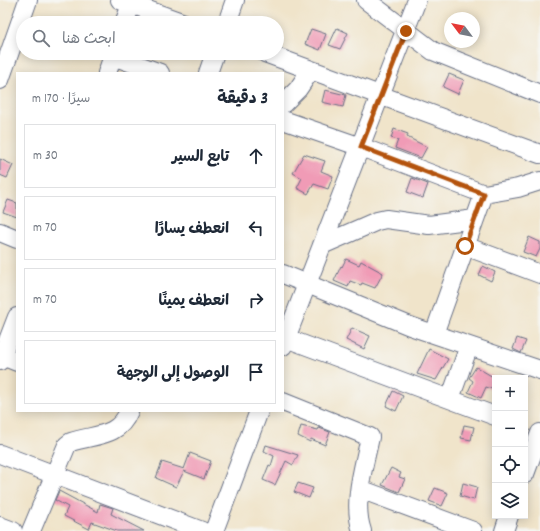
<!DOCTYPE html>
<html lang="ar">
<meta charset="utf-8">
<style>
:root{--surface:#fff;--page:#f2f2f3;--text:#1f2937;--muted:#747a83;--line:#e0e1e3}
body{margin:0;font-family:Dekko,"Playpen Sans Arabic",sans-serif;background:var(--page);color:var(--text);direction:rtl}
.controls{position:absolute;right:12px;bottom:12px;display:grid;overflow:hidden;border-radius:0px;box-shadow:0 2px 10px #0003}
.controls button{width:36px;height:36px;display:grid;place-items:center;padding:0;border:0;border-bottom:1px solid var(--line);background:var(--surface);color:var(--text);font:20px sans-serif}
.compass{position:absolute;left:444px;top:12px;width:36px;height:36px;border-radius:50%;background:var(--surface);box-shadow:0 2px 10px #0003;rotate:302deg}
.stop{position:absolute;width:12px;height:12px;margin:-9px;border:3px solid #b45309;border-radius:50%;background:#fff}
.stop.end{background:#b45309;border-color:#fff;box-shadow:0 1px 4px #0008}
.list{margin:0;padding:0;list-style:none}
h2{display:flex;justify-content:space-between;align-items:center;height:52px;margin:0;padding:0 16px;font-size:17px}
h2 small{font-size:13px;font-weight:400;color:var(--muted)}
.list li{display:grid;grid-template-columns:26px 1fr auto;gap:12px;align-items:center;box-sizing:border-box;height:64px;margin:0 8px 8px;padding:0 8px;border:1px solid var(--line);border-radius:0px}
.list b{display:block;font-size:15px;white-space:nowrap}
.list em{font-size:13px;font-style:normal;color:var(--muted)}
.icon{flex:none;width:22px;height:22px;fill:none;stroke:currentColor;stroke-width:2;stroke-linecap:round;stroke-linejoin:round}
.map{position:relative;flex:none;width:540px;height:531px;overflow:hidden;direction:ltr}
.search{position:absolute;background:var(--surface);box-shadow:0 2px 10px #0003;left:16px;top:16px;width:268px;height:44px;display:flex;align-items:center;gap:10px;box-sizing:border-box;padding:0 14px;border-radius:22px;color:var(--muted);font-size:15px}
.panel{position:absolute;background:var(--surface);box-shadow:0 2px 10px #0003;left:16px;top:72px;width:268px;height:340px;border-radius:0px;direction:rtl}
.map>svg:first-child{display:block}
.building{fill:#f09bb6}
.lines{fill:none;stroke-linecap:round;stroke-linejoin:round}
.minor-casing{stroke:#666e84;stroke-width:20}
.minor{stroke:#fff;stroke-width:18}
.route{stroke:#b45309;stroke-width:5}
</style>
<div class="map">
<svg width="540" height="531" viewBox="0 0 540 531">
<rect width="100%" height="100%" fill="#f6f6f2"/>
<filter id="ink" filterUnits="userSpaceOnUse"><feTurbulence type="fractalNoise" baseFrequency=".025" numOctaves="2"/><feDisplacementMap in="SourceGraphic" scale="8" xChannelSelector="R" yChannelSelector="G"/><feConvolveMatrix kernelMatrix="1 2 1 2 8 2 1 2 1" color-interpolation-filters="sRGB"/></filter>
<filter id="wash" filterUnits="userSpaceOnUse"><feTurbulence type="fractalNoise" baseFrequency=".012" numOctaves="4" result="noise"/><feDisplacementMap in="SourceGraphic" scale="16" xChannelSelector="R" yChannelSelector="G"/><feGaussianBlur stdDeviation="0.9" result="paint"/><feColorMatrix in="noise" values="0 0 0 0 0 0 0 0 0 0 0 0 0 0 0 0 0 1.4 0 .05"/><feComposite in="paint" operator="in"/></filter>
<g filter="url(#wash)">
<rect width="100%" height="100%" fill="#f0e4ca"/>
<g id="blocks">
<path class="building" d="M337,28L348,33L340,49L329,45Z
M311,29L326,34L320,50L305,44Z
M449,74L464,80L458,94L443,87Z
M325,90L346,95L343,107L322,102Z
M394,129L408,134L407,137L427,147L421,158L395,148L398,140L391,138Z
M304,154L325,161L321,171L333,176L328,189L314,184L308,194L297,188L302,178L293,173Z
M0,159L13,165L7,178L0,175Z
M412,178L428,184L423,198L407,192Z
M8,200L17,203V217L3,212Z
M529,237L540,242V249L536,257L523,252Z
M346,259L359,265L361,261L383,273L375,288L362,283L361,285L350,281L348,287L334,281L341,266L342,267Z
M483,266L495,272L491,281L479,275Z
M352,328L370,336L364,349L346,340Z
M517,338L526,341L521,353L513,349Z
M429,349L448,359L436,380L417,374Z
M476,367L495,378V390L486,387L481,398L468,392L473,381L469,378Z
M393,391L403,396L396,411L386,406Z
M464,425L474,427L471,440L461,438Z
M301,426L318,430L319,428L330,432L325,445L311,439L310,442L298,436Z
M266,445L298,455L293,465L286,461L275,485L263,480L269,465L271,466L274,456L264,451Z
M190,453L211,461L204,479L184,471L176,487L156,478L162,462L184,469Z
M391,468L401,473L399,477L405,479L399,492L382,485Z
M298,483L313,488L309,498L294,492Z
M463,483L477,487L474,500L460,496Z
M435,488L448,493L442,506L429,501Z
M59,491L98,512L100,504L113,508L111,514L144,531H117L92,522L89,529L64,516L68,507L55,500Z"/>
</g>
</g>
<g filter="url(#ink)">
<use href="#blocks" fill-opacity="0" stroke="#666e84" stroke-width="1"/>
<g class="lines">
<g class="minor-casing">
<path id="minor" d="M120,0L184,23
M366,0L433,51L540,94
M124,23L133,0
M227,23L235,0
M265,53L540,154
M113,56L160,73
M107,73L114,53
M208,73L215,53
M0,80L28,0
M283,104L298,89L311,70
M283,120L361,147L484,194L518,188L540,181
M0,232L17,239
M322,245L377,221L386,219L429,225L475,219
M465,246L540,274
M283,274L410,326L540,370
M434,334L484,194
M283,337L495,416
M283,346L417,0
M2,356L17,362
M0,361L17,317
M450,399L469,346
M283,402L370,437C364,467 352,502 362,531
M0,454L202,531
M525,474L540,433
M360,489L473,531
M0,526L13,531
M31,531L67,445L71,442C95,434 118,438 129,411
M214,531L259,411
M504,531L509,516"/>
</g>
<use href="#minor" class="minor"/>
</g>
</g>
<g class="lines" filter="url(#ink)">
<path class="route" d="M406,31L361,147L484,194L465,246"/>
</g>
</svg>
<div class="controls">
<button>+</button>
<button>−</button>
<button><svg class="icon" aria-label="locate" viewBox="0 0 24 24"><circle cx="12" cy="12" r="6"/><path d="M12 2v4M12 18v4M2 12h4M18 12h4"/></svg></button>
<button><svg class="icon" aria-label="layers" viewBox="0 0 24 24"><path d="M12 4l9 5-9 5-9-5zM3 14l9 5 9-5"/></svg></button>
</div>
<svg class="compass" viewBox="-18 -18 36 36"><path d="M0-13l5 13h-10z" fill="#e53935"/><path d="M0 13l5-13h-10z" fill="#747a83"/></svg>
<div class="stop" style="left:465px;top:246px"></div>
<div class="stop end" style="left:406px;top:31px"></div>
<div class="search"><svg class="icon" aria-label="search" viewBox="0 0 24 24"><circle cx="10" cy="10" r="6"/><path d="M15 15l6 6"/></svg>ابحث هنا</div>
<section class="panel">
<h2>3 دقيقة<small>سيرًا · 170 m</small></h2>
<ul class="list">
<li><svg class="icon" aria-label="ahead" viewBox="0 0 24 24"><path d="M12 20V5M6 11l6-6 6 6"/></svg><div><b>تابع السير</b></div><em>30 m</em></li>
<li><svg class="icon" aria-label="left" viewBox="0 0 24 24"><path d="M17 20v-9H6M10 6l-5 5 5 5"/></svg><div><b>انعطف يسارًا</b></div><em>70 m</em></li>
<li><svg class="icon" aria-label="right" viewBox="0 0 24 24"><path d="M7 20v-9h11M14 6l5 5-5 5"/></svg><div><b>انعطف يمينًا</b></div><em>70 m</em></li>
<li><svg class="icon" aria-label="arrive" viewBox="0 0 24 24"><path d="M6 21V4h12l-3 4 3 4H6"/></svg><div><b>الوصول إلى الوجهة</b></div></li>
</ul>
</section>
</div>
